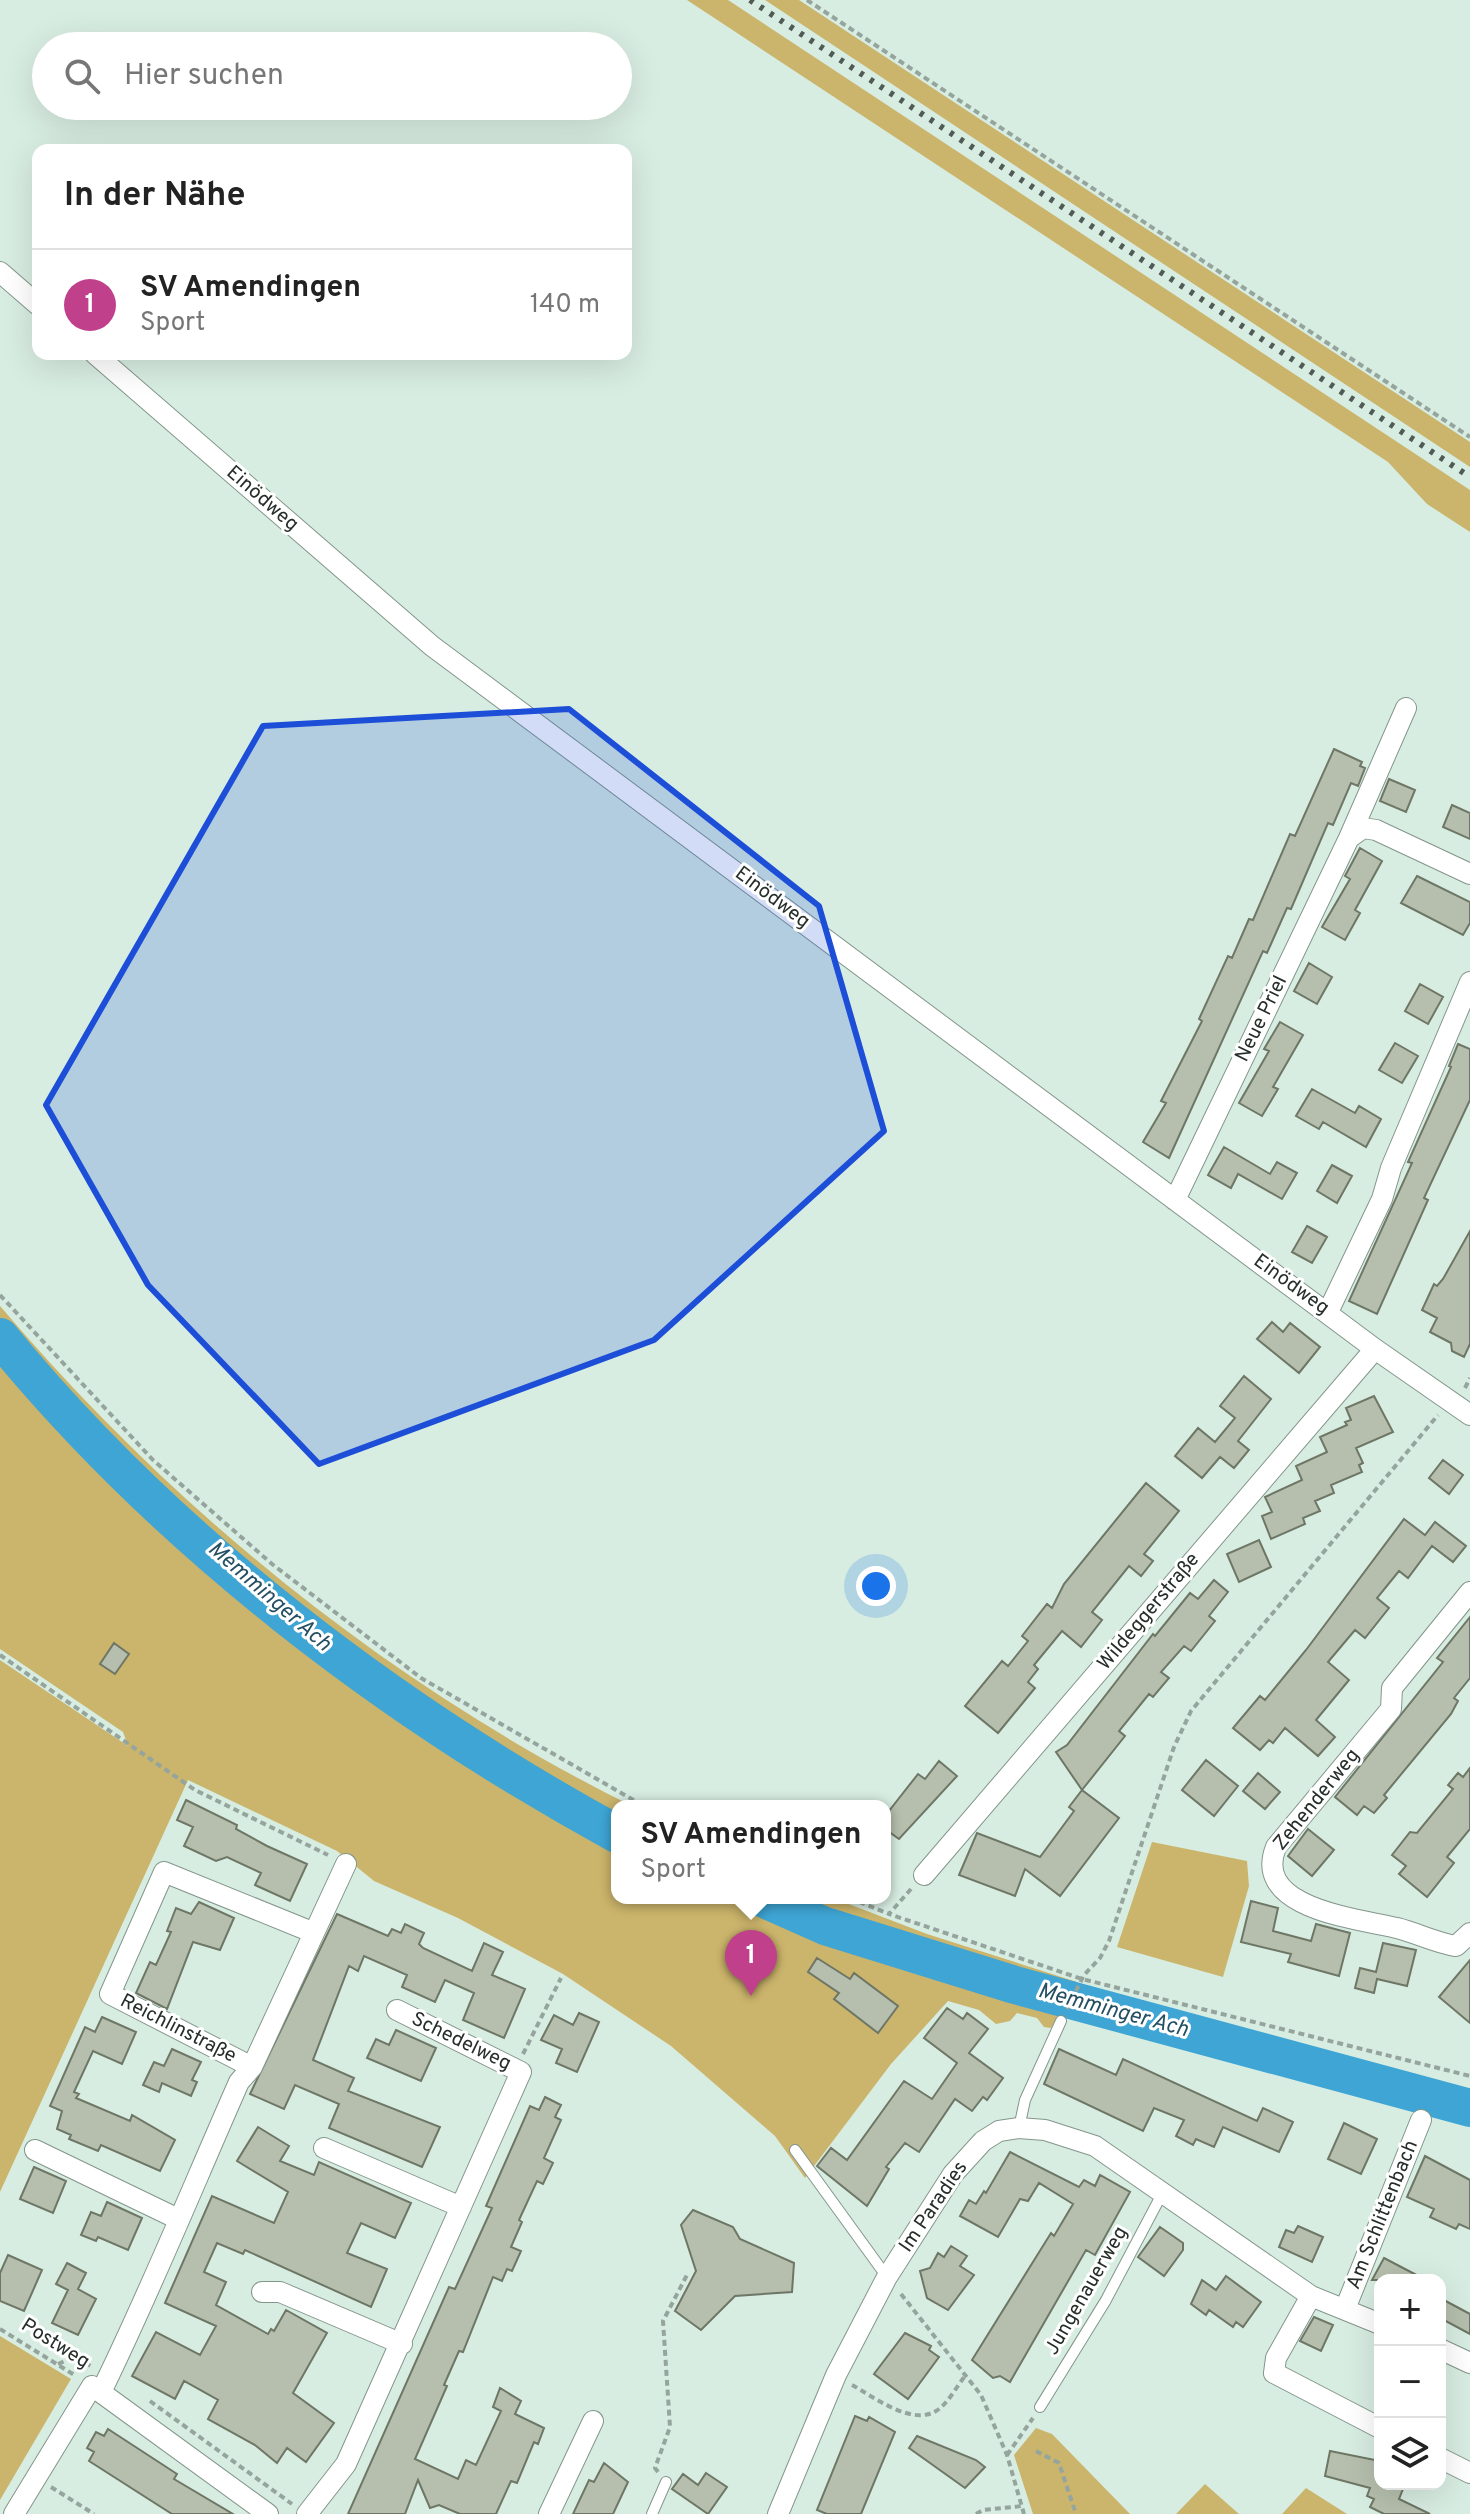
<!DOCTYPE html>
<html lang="de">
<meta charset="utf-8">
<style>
:root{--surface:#fff;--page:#f2f2f2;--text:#222;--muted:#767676;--line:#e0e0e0;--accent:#c0408b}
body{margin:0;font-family:Overpass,sans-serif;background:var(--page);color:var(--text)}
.controls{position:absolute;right:24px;bottom:24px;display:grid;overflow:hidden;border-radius:16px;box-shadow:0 8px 32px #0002}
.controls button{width:72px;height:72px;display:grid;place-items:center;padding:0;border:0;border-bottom:2px solid var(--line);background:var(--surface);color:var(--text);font:40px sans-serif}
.you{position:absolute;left:876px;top:1586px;width:28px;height:28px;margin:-20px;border:6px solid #fff;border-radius:50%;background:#1a73e8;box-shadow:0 0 0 12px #1a73e833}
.badge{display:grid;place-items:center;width:52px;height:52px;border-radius:50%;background:var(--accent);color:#fff;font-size:26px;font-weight:700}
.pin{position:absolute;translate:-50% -66px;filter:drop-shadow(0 2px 4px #0008)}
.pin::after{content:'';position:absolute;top:42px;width:28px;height:24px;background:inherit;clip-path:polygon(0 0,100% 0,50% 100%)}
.popup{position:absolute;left:611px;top:1800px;width:280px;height:104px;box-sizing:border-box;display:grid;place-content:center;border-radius:16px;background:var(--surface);filter:drop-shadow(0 2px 6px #0005);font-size:26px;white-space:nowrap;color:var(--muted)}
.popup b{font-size:30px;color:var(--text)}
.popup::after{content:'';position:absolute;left:50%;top:100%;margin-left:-16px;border:16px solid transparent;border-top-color:var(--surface)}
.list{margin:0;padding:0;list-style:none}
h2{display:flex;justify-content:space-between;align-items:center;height:104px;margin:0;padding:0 32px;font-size:34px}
h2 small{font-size:26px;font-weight:400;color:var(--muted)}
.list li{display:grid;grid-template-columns:52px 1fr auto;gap:24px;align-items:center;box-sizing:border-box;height:112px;padding:0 32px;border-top:2px solid var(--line)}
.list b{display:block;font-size:30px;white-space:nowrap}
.list p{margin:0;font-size:26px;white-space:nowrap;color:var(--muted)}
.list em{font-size:26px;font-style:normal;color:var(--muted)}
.icon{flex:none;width:44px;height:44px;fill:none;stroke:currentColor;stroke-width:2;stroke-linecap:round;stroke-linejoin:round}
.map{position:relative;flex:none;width:1470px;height:2514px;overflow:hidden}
.search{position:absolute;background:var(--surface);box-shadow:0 8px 32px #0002;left:32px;top:32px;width:600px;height:88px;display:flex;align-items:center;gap:20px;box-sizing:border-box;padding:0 28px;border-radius:44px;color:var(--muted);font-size:30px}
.panel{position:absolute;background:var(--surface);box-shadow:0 8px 32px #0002;left:32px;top:144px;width:600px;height:216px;border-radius:16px}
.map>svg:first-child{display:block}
.green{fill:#cbb46b}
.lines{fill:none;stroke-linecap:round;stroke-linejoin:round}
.river{stroke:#3ea5d4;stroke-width:38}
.building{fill:#b6bfad;stroke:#6e7665;stroke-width:2}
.service-casing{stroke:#83968b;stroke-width:12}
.minor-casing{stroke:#83968b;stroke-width:22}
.path{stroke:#95a59d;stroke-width:4;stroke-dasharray:6 4;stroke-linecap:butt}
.service{stroke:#fff;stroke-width:10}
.minor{stroke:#fff;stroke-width:20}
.rail{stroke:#505b56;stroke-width:6;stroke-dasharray:4 8;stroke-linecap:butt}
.marked{fill:#1d4ed8;fill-opacity:0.2;stroke:#1d4ed8;stroke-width:6;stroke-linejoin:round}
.labels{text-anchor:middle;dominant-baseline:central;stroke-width:6;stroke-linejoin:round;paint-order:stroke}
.street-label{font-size:20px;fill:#262e2a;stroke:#fff}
.water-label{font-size:22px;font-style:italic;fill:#255064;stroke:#fff}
</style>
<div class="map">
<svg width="1470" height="2514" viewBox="0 0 1470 2514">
<rect width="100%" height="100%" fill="#d8ede2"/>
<path class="green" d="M687,0H728L1470,490V532L1427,504L1388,462Z
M765,0H799L1470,442V467Z
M0,1306C174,1511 390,1686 632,1806H617V1898H833L927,1934L1077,1982L1051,2028L1044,2027L1037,2018L1017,2013L1010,2021L996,2024L979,2010L948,2001L891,2064L805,2178L775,2136L671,2046L563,1974L458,1918L374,1881L337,1851L188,1780L0,2192V1660L128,1746L123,1732L0,1649Z
M1152,1842L1247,1861L1249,1886L1223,1977L1117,1947Z
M0,2336L71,2379L0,2500Z
M1036,2428L1052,2434L1130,2514H1033L1014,2455Z
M1205,2484L1239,2514H1176Z
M1306,2488L1347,2514H1282Z"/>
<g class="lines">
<path class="river" d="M0,1337C166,1540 388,1709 617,1834
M762,1898L825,1926L1015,1985L1470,2108"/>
</g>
<path class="building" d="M1334,749L1362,762L1360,766L1365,768L1358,786L1351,783L1333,825L1328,823L1291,909L1287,908L1267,953L1263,951L1169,1158L1143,1142L1166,1103L1161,1101L1202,1021L1199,1019L1228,956L1232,958L1249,919L1253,920L1290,834L1295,836Z
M1389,779L1415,790L1406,812L1380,801Z
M1452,805L1470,813V839L1443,827Z
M1360,848L1382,861L1355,910L1360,913L1345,940L1322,927L1350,879L1345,876Z
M1417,876L1470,902V923L1463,935L1401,903Z
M1309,963L1332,977L1317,1004L1294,991Z
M1420,984L1443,997L1428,1024L1405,1011Z
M1280,1022L1303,1035L1273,1087L1278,1089L1262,1116L1239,1103L1269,1051L1264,1049Z
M1395,1043L1418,1056L1402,1083L1379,1070Z
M1458,1044L1470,1049V1100L1424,1198L1428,1200L1377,1314L1349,1301L1412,1163L1408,1162L1451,1067L1449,1066Z
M1312,1089L1355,1113L1359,1106L1381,1119L1366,1147L1323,1122L1319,1129L1296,1116Z
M1224,1147L1270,1174L1277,1162L1297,1173L1282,1199L1238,1174L1231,1188L1208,1175Z
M1332,1165L1352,1176L1337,1203L1317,1191Z
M1307,1226L1327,1237L1312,1263L1292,1252Z
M1470,1231V1344L1464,1357L1452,1351L1451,1343L1430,1332L1437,1318L1422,1310L1434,1284L1437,1286L1443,1279Z
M1272,1322L1283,1332L1290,1323L1320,1347L1299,1373L1257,1339Z
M1244,1376L1271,1399L1238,1441L1249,1450L1234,1468L1220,1457L1202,1478L1175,1456L1198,1428L1215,1442L1235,1418L1220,1406Z
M1374,1396L1393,1432L1356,1448L1363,1463L1359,1465L1362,1472L1331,1485L1334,1493L1315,1501L1320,1511L1303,1518L1305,1524L1271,1539L1262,1516L1272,1512L1265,1497L1302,1480L1296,1466L1327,1452L1320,1437L1347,1425L1345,1422L1351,1420L1346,1408Z
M1443,1460L1463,1475L1449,1494L1429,1478Z
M1146,1483L1179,1511L1144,1554L1153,1561L1141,1576L1129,1566L1092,1612L1102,1620L1081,1647L1062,1631L1034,1665L1038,1669L1028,1682L1035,1688L998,1733L965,1706L1002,1661L1008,1666L1028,1641L1022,1636L1047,1604L1052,1608L1064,1584Z
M1404,1519L1425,1535L1435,1522L1466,1546L1453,1562L1432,1546L1408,1578L1399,1571L1377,1598L1389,1608L1365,1638L1355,1630L1328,1662L1349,1680L1316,1720L1335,1737L1318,1756L1285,1728L1273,1743L1269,1740L1260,1750L1233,1728L1260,1696L1265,1700L1306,1650Z
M1259,1540L1271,1567L1239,1582L1227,1554Z
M1214,1580L1228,1592L1209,1616L1215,1621L1191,1651L1184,1646L1161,1672L1169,1678L1153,1697L1149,1694L1119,1731L1125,1736L1082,1790L1119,1818L1060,1896L1025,1869L1015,1896L959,1875L977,1833L1040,1857L1074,1811L1069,1807L1082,1790L1056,1752L1067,1745L1153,1634L1155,1636L1190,1593L1198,1599Z
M1470,1617V1678L1454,1698L1458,1701L1451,1714L1384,1795L1387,1798L1374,1813L1364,1806L1357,1815L1335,1797L1443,1662L1437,1658Z
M114,1643L129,1654L115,1674L100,1664Z
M1206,1760L1238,1786L1214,1816L1182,1790Z
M939,1761L957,1776L899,1839L885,1829V1816L918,1774L925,1779Z
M1470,1768V1829L1447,1857L1454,1863L1427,1897L1399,1874L1406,1866L1392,1855L1410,1832L1417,1833L1453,1789L1448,1785L1458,1773L1463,1777Z
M1258,1773L1280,1792L1265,1809L1243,1791Z
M186,1800L237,1825L236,1829L267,1846L307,1864L290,1901L255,1885L261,1873L227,1857L216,1861L184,1846L193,1827L177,1820Z
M1308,1829L1334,1850L1312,1876L1288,1856Z
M1251,1901L1278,1908L1273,1931L1311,1941L1316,1924L1350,1933L1339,1976L1288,1962L1291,1954L1241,1942Z
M199,1902L234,1918L220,1950L193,1942L167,2009L136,1993L150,1962L156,1965L171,1932L167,1931L176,1908L191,1914Z
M337,1914L388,1936L392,1929L401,1933L405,1924L424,1933L419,1944L423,1948L472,1971L484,1943L503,1952L492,1975L525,1989L504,2038L463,2020L474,1993L445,1980L435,2002L402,1987L407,1975L364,1956L358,1971L349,1966L313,2060L354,2078L348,2091L440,2127L422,2167L329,2128L339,2104L295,2085L284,2109L250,2094Z
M1383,1943L1416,1950L1407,1986L1377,1979L1374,1993L1355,1988L1360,1968L1376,1972Z
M817,1958L850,1979L854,1973L898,2006L878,2033L834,1999L839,1993L808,1972Z
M1470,1960V2023L1439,1997Z
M947,2008L963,2019L967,2013L988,2029L969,2053L1003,2078L987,2100L983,2097L972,2111L955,2099L919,2152L905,2143L886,2167L889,2169L867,2206L817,2166L831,2148L847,2160L904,2081L932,2099L957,2063L924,2038Z
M579,2013L599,2022L577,2072L556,2063L562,2049L541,2040L554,2015L573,2025Z
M102,2017L136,2032L122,2064L93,2051L74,2092L79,2094L76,2098L130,2121L132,2115L175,2140L160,2171L101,2145L98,2151L69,2139L71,2135L57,2129L62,2111L50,2106L85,2027L95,2032Z
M396,2030L436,2048L421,2081L367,2058L376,2039L389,2045Z
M172,2049L201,2062L192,2080L197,2082L191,2096L162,2083L159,2092L143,2085L154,2062L164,2066Z
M1059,2049L1116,2075L1123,2059L1257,2121L1263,2108L1293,2122L1279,2152L1223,2127L1214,2147L1196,2139L1193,2145L1176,2136L1184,2120L1154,2108L1143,2131L1044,2084Z
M545,2097L561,2105L555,2117L561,2120L544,2158L553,2163L543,2184L537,2181L519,2220L522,2222L511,2247L521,2251L512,2271L507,2269L502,2281L493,2277L463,2352L459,2351L444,2385L447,2386L415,2459L458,2479L466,2460L476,2465L501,2411L493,2407L500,2388L521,2401L515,2414L544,2428L538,2444L534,2442L517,2483L511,2481L496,2514H460L439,2505L430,2508L418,2480L405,2514H348L449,2287L455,2289L492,2208L486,2206L530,2106L539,2110Z
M1344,2123L1377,2139L1361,2174L1328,2159Z
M258,2127L289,2146L280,2161L314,2175L319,2162L411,2203L395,2238L361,2223L347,2253L387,2269L371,2307L245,2250L243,2254L217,2243L204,2272L226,2282L216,2305L268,2334L271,2329L274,2331L286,2310L327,2333L293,2393L334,2423L306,2462L287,2448L277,2463L255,2445L208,2419L218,2400L184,2381L175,2399L132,2376L156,2332L200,2355L216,2326L165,2303L212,2196L274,2223L288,2192L237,2161Z
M1010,2152L1079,2187L1084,2180L1095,2186L1100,2175L1130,2192L1095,2255L1086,2250L1010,2382L1000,2376L993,2378L972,2360L1051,2233L1054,2236L1073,2204L1039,2183L1028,2201L1020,2199L998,2237L960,2216L969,2200L976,2204L984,2191L986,2193Z
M1425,2156L1470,2180V2229L1459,2224L1456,2229L1430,2217L1434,2209L1407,2197Z
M34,2167L66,2181L53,2213L20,2199Z
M107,2202L142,2218L128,2250L98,2237L96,2241L81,2235L91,2212L101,2216Z
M693,2210L733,2227L740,2239L794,2263L792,2292L735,2296L701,2330L675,2311L696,2271L681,2225Z
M1298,2226L1323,2237L1312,2262L1279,2247L1286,2230L1294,2233Z
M1160,2227L1183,2243V2250L1164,2276L1138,2257Z
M951,2246L967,2256L960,2266L974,2275L948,2310L927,2298L920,2271L930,2268L938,2253L944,2257Z
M8,2255L42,2270L24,2311L0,2301V2273Z
M1384,2258L1426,2280H1372Z
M67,2263L86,2273L78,2289L96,2299L78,2335L52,2323L68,2290L56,2284Z
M1226,2276L1261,2302L1243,2327L1236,2322L1233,2327L1209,2310L1206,2315L1191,2304L1202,2280L1216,2290Z
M1440,2298L1470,2314V2334L1440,2318Z
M1314,2317L1333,2325L1321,2351L1300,2341Z
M905,2333L931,2346L929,2350L939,2357L908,2399L874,2374Z
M855,2416L867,2421L869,2417L895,2432L861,2514H827L817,2510Z
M108,2429L177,2474L174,2479L233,2514H172L89,2461L94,2452L87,2448L96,2432L104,2436Z
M917,2436L976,2460L985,2467L965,2488L909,2448Z
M1330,2451L1380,2461V2484H1405L1399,2499L1430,2514H1384L1370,2507L1374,2499L1367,2496L1370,2488L1325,2476Z
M604,2463L628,2482L613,2514H573L589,2480L594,2482Z
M706,2473L727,2487L708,2514L672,2489L683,2474L698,2485Z"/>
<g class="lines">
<g class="service-casing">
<path id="service" d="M1019,2128L1025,2100L1061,2021
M795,2150L887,2277
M1040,2407L1106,2300L1163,2192
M652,2514L666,2482"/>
</g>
<g class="minor-casing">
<path id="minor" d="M0,272L38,305
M95,354L432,646L1375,1349L1470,1415
M1349,838L1406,708
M1175,1200L1349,838L1363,828L1376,830L1470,874
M1328,1312L1382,1199L1391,1168L1470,982
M1470,1592L1392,1688L1391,1709L1276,1847C1251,1909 1360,1919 1397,1928C1417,1933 1436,1943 1456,1946L1470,1933
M924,1875L1375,1349
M252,2067L110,1994L164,1872L312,1932
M324,2148L461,2207
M35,2150L178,2219
M262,2292H280L402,2344
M1311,2296L1276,2358L1274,2373L1380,2428
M1345,2309L1421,2120
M1440,2349L1470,2363
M101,2392C151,2290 193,2186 239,2082L252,2067L346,1864
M1440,2458L1470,2473
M14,2514L92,2386L268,2514
M307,2514L346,2464L521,2072L397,2010
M549,2514L593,2421
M778,2514L836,2375L887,2277L953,2174L983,2141L999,2131L1019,2128L1045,2130L1095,2146L1311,2296L1380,2324"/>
</g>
<path class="path" d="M807,0L1470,437
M0,1295L153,1460L272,1564L421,1678L644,1806
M1465,1388L1470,1378
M0,1655L195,1790L328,1855
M911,1889L889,1914L1082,1979L1470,2076
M850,1898L889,1914
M1067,2009L1084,1975L1100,1958L1109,1941L1174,1747L1191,1711L1438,1415
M523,2054L561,1978
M901,2294L981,2395L1007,2455L1024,2514
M0,2329L76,2376
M58,2364L75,2357L91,2366
M852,2385C874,2397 911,2426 936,2411C947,2405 957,2386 965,2376
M150,2401L292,2504
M1036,2451L1059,2463L1076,2514
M1007,2455L1033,2418
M658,2472L655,2468L670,2427L663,2321L688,2273
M51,2487L94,2514
M976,2514L983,2510L1022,2506"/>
<use href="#service" class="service"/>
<use href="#minor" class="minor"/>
<path class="rail" d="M750,0L1470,477"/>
</g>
<path class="marked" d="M569,709L819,906L884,1131L654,1340L319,1464L148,1285L46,1105L263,726Z"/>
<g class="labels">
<g class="street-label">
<text transform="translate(262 499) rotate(41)">Einödweg</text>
<text transform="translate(772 898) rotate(37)">Einödweg</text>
<text transform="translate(1262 1019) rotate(-64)">Neue Priel</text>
<text transform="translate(1291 1285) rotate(36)">Einödweg</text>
<text transform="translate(1149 1612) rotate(-50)">Wildeggerstraße</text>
<text transform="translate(1317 1800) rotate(-51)">Zehenderweg</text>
<text transform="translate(178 2029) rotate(27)">Reichlinstraße</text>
<text transform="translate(461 2042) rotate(26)">Schedelweg</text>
<text transform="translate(934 2207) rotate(-56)">Im Paradies</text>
<text transform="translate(1383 2215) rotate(-68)">Am Schlittenbach</text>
<text transform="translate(1087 2291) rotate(-60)">Jungenauerweg</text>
<text transform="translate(55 2344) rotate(32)">Postweg</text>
</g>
<g class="water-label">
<text transform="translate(269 1597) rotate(41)">Memminger Ach</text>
<text transform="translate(1113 2011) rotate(15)">Memminger Ach</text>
</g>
</g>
</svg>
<div class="controls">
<button>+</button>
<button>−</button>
<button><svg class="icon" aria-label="layers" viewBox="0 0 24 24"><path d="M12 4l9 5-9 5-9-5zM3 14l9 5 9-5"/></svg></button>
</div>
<div class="you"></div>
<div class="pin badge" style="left:751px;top:1996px">1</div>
<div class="popup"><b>SV Amendingen</b>Sport</div>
<div class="search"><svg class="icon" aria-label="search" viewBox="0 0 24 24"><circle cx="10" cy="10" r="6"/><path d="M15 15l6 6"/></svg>Hier suchen</div>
<section class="panel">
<h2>In der Nähe<small></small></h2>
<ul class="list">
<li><span class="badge">1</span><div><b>SV Amendingen</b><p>Sport</p></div><em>140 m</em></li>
</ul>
</section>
</div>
